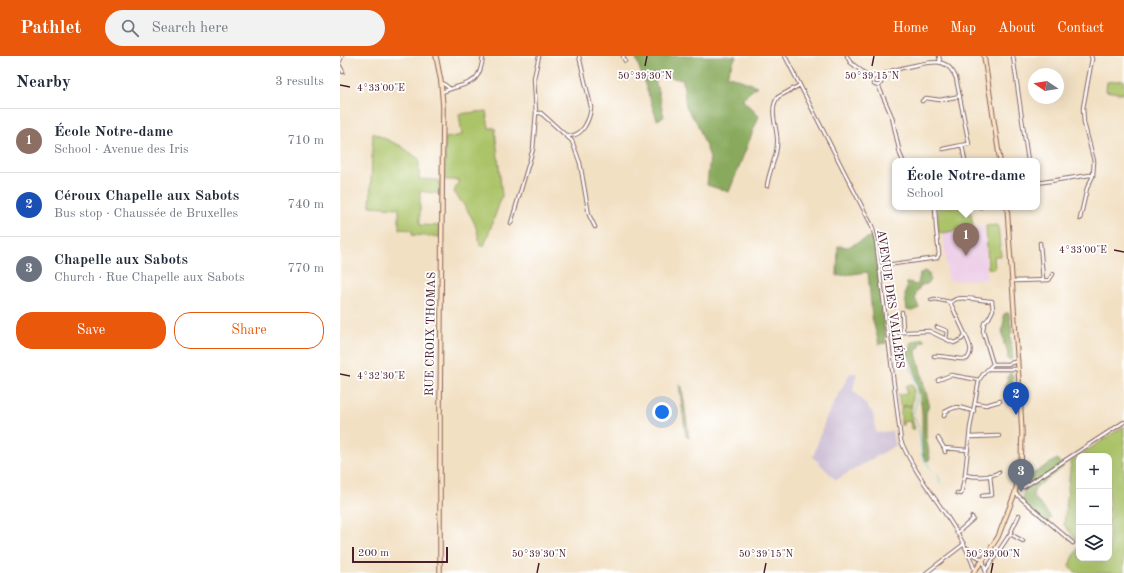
<!DOCTYPE html>
<meta charset="utf-8">
<style>
:root{--surface:#fff;--page:#f2f2f3;--text:#1f2937;--muted:#747a83;--line:#e0e1e3;--accent:#ea580c}
body{margin:0;font-family:"Old Standard TT",serif;background:var(--page);color:var(--text)}
.controls{position:absolute;right:12px;bottom:12px;display:grid;overflow:hidden;border-radius:8px;box-shadow:0 4px 16px #0002}
.controls button{width:36px;height:36px;display:grid;place-items:center;padding:0;border:0;border-bottom:1px solid var(--line);background:var(--surface);color:var(--text);font:20px sans-serif}
.compass{position:absolute;left:688px;top:12px;width:36px;height:36px;border-radius:50%;background:var(--surface);box-shadow:0 4px 16px #0002;rotate:282deg}
.scale{position:absolute;left:12px;bottom:10px;width:96px;box-sizing:border-box;padding-left:4px;border:2px solid #4a1f2b;border-top:0;font-size:11px;line-height:14px;white-space:nowrap;color:#4a1f2b;-webkit-text-stroke:3px #fff;paint-order:stroke}
.you{position:absolute;left:322px;top:356px;width:14px;height:14px;margin:-10px;border:3px solid #fff;border-radius:50%;background:#1a73e8;box-shadow:0 0 0 6px #1a73e833}
.badge{display:grid;place-items:center;width:26px;height:26px;border-radius:50%;background:var(--accent);color:#fff;font-size:13px;font-weight:700}
.pin{position:absolute;translate:-50% -33px;filter:drop-shadow(0 1px 2px #0008)}
.pin::after{content:'';position:absolute;top:21px;width:14px;height:12px;background:inherit;clip-path:polygon(0 0,100% 0,50% 100%)}
.popup{position:absolute;left:552px;top:102px;width:148px;height:52px;box-sizing:border-box;display:grid;place-content:center;border-radius:8px;background:var(--surface);filter:drop-shadow(0 1px 3px #0005);font-size:13px;white-space:nowrap;color:var(--muted)}
.popup b{font-size:15px;color:var(--text)}
.popup::after{content:'';position:absolute;left:50%;top:100%;margin-left:-8px;border:8px solid transparent;border-top-color:var(--surface)}
.list{margin:0;padding:0;list-style:none}
h2{display:flex;justify-content:space-between;align-items:center;height:52px;margin:0;padding:0 16px;font-size:17px}
h2 small{font-size:13px;font-weight:400;color:var(--muted)}
.list li{display:grid;grid-template-columns:26px 1fr auto;gap:12px;align-items:center;box-sizing:border-box;height:64px;padding:0 16px;border-top:1px solid var(--line)}
.list b{display:block;font-size:15px;white-space:nowrap}
.list p{margin:0;font-size:13px;white-space:nowrap;color:var(--muted)}
.list em{font-size:13px;font-style:normal;color:var(--muted)}
.actions{display:flex;gap:8px;padding:12px 16px}
.actions a{flex:1;padding:9px 0;border:1px solid var(--accent);border-radius:16px;text-align:center;font-size:14px;color:var(--accent)}
.actions .main{background:var(--accent);color:#fff}
.icon{flex:none;width:22px;height:22px;fill:none;stroke:currentColor;stroke-width:2;stroke-linecap:round;stroke-linejoin:round}
.map{position:relative;flex:none;width:784px;height:517px;overflow:hidden}
header{display:flex;align-items:center;gap:24px;box-sizing:border-box;height:56px;padding:0 20px;background:var(--accent);color:#fff}
header strong{font-size:19px}
nav{display:flex;gap:22px;margin-inline-start:auto;font-size:14px}
.search{width:280px;height:36px;background:var(--page);display:flex;align-items:center;gap:10px;box-sizing:border-box;padding:0 14px;border-radius:22px;color:var(--muted);font-size:15px}
main{display:flex}
aside{flex:1;background:var(--surface)}
.map>svg:first-child{display:block}
.built{fill:#eed0e8}
.industrial{fill:#ccbed4}
.green{fill:#acc469;stroke:#7b724a}
.forest{fill:#89aa5d;stroke:#6a6444}
.lines{fill:none;stroke-linecap:round;stroke-linejoin:round}
.stream{stroke:#5ac7d0;stroke-width:1}
.street-casing{stroke:#856360;stroke-width:4.5}
.secondary-casing{stroke:#856360;stroke-width:5.5}
.street{stroke:#fff;stroke-width:2.5}
.secondary{stroke:#fde5c5;stroke-width:3.5}
.ticks{fill:none;stroke:#4a1f2b;stroke-width:1.5}
.labels{text-anchor:middle;dominant-baseline:central;stroke-width:3.5;stroke-linejoin:round;paint-order:stroke}
.street-label{font-size:12px;fill:#4a1f2b;stroke:#fff}
.ticks-label{font-size:10px;text-anchor:middle;fill:#4a1f2b;stroke:#fff;stroke-width:3.5;stroke-linejoin:round;paint-order:stroke}
</style>
<header>
<strong>Pathlet</strong>
<div class="search"><svg class="icon" aria-label="search" viewBox="0 0 24 24"><circle cx="10" cy="10" r="6"/><path d="M15 15l6 6"/></svg>Search here</div>
<nav><a>Home</a><a>Map</a><a>About</a><a>Contact</a></nav>
</header>
<main>
<aside>
<h2>Nearby<small>3 results</small></h2>
<ul class="list">
<li><span class="badge" style="background:#8d6e63">1</span><div><b>École Notre-dame</b><p>School · Avenue des Iris</p></div><em>710 m</em></li>
<li><span class="badge" style="background:#1a4fb4">2</span><div><b>Céroux Chapelle aux Sabots</b><p>Bus stop · Chaussée de Bruxelles</p></div><em>740 m</em></li>
<li><span class="badge" style="background:#6b7280">3</span><div><b>Chapelle aux Sabots</b><p>Church · Rue Chapelle aux Sabots</p></div><em>770 m</em></li>
</ul>
<div class="actions"><a class="main">Save</a><a>Share</a></div>
</aside>
<div class="map">
<svg width="784" height="517" viewBox="0 0 784 517">
<rect width="100%" height="100%" fill="#fff"/>
<filter id="ink" filterUnits="userSpaceOnUse"><feTurbulence type="fractalNoise" baseFrequency=".025" numOctaves="2"/><feDisplacementMap in="SourceGraphic" scale="8" xChannelSelector="R" yChannelSelector="G"/><feConvolveMatrix kernelMatrix="1 2 1 2 8 2 1 2 1" color-interpolation-filters="sRGB"/></filter>
<filter id="wash" filterUnits="userSpaceOnUse"><feTurbulence type="fractalNoise" baseFrequency=".012" numOctaves="4" result="noise"/><feDisplacementMap in="SourceGraphic" scale="16" xChannelSelector="R" yChannelSelector="G"/><feGaussianBlur stdDeviation="0.9" result="paint"/><feColorMatrix in="noise" values="0 0 0 0 0 0 0 0 0 0 0 0 0 0 0 0 0 1.4 0 .05"/><feComposite in="paint" operator="in"/></filter>
<g filter="url(#wash)">
<rect width="100%" height="100%" fill="#f2e0c3"/>
<path class="built" d="M644,170L647,223L608,225L603,177L613,174Z"/>
<path class="industrial" d="M510,317H517L513,334L533,357L536,377L552,375L554,386L556,389L496,424L473,401L486,362Z"/>
<path class="green" d="M784,24V38L766,35L767,26Z
M146,55L149,72H155L162,140L144,190H140C137,165 129,156 114,136L119,124H105V82L122,79L119,58Z
M33,77L61,90L79,103V123L99,124L100,138L80,135V169L99,170L100,181L72,179V174L59,173V152L30,150Z
M598,151H630L633,171L603,177L598,176Z
M658,169L661,200H654L655,213L648,212L646,170Z
M572,329L574,333L572,349L560,350L558,337L559,339L567,338L566,330Z
M572,350L570,357L575,373H571L570,365L563,366V369H561V351Z
M784,370V517H737L729,510L739,490V502H769V400H739Z
M739,400V486L724,469L731,406Z"/>
<path class="forest" d="M297,0H396L387,19L417,30L402,43L419,60L389,136L367,129L370,101L357,67L346,52L343,24L314,18L324,61L317,64L296,2Z
M532,180L535,195L546,287L539,288L532,261L528,216L497,220L498,190L508,191Z
M584,215L589,217L590,224L587,228L581,229L576,237L575,242L579,252L572,255L567,254L565,241L567,227L570,226L575,229L578,228L580,218Z
M667,257H669L672,276L670,279L673,300L671,304L667,302L668,299L666,290L664,288L662,273L664,265V258Z
M583,282L585,285L580,288V291L577,292L576,297L589,348L586,357V380L590,403L588,405L584,403C580,383 584,365 581,347C578,334 577,319 572,307C570,302 567,299 566,293L571,291L570,287Z
M670,317L673,319L672,340L667,341L665,340L666,336L665,328L667,325L669,318Z
M339,328L342,331L349,382L346,380Z
M717,403L723,411L695,432L693,440L711,461L705,470L682,446L686,422Z"/>
<g class="lines">
<path class="stream" d="M566,303L574,319L577,330L576,348L573,358L579,372
M579,374L582,399L591,414L599,421L600,427"/>
</g>
</g>
<g filter="url(#ink)">
<g class="lines">
<g class="street-casing">
<path id="street" d="M283,0L285,5
M445,0L532,170L536,185L561,385C580,431 620,467 635,515
M507,0L510,6L532,23
M599,0L600,6
M673,0L688,105
M0,5L2,0
M0,10L3,16
M532.5 25a4.5 4.5 0 1 1 9 0a4.5 4.5 0 1 1-9 0Z
M540,21C543,19 547,16 551,15C561,12 593,4 602,7C609,9 613,15 616,22L629,88L622,89L625,105
M101,26L109,32
M538,29L552,61L560,98L563,105
M102,36C126,26 140,32 143,0
M582,45L586,42L600,44L620,40
M196,57H201L232,85L240,107L249,159L255,171
M227,79C242,83 250,63 251,51L239,0
M603,93L622,89
M697,127L750,119L753,120
M427,130C429,113 439,98 437,81C436,68 429,52 438,41L460,29
M640,151H641
M740,163L747,132L753,120L754,105L744,67L743,52L752,3L751,0
M171,167L193,93L196,57L194,22L199,0
M700,187L703,224
M539,210L597,202L599,198L596,171L595,151
M673,225L709,224L713,218
M591,244L595,243L610,246
M562,256L563,275
M597,271L607,275L606,283
M547,277L589,275L614,287L622,283L625,278L610,246C612,246 614,244 616,243C624,240 643,245 652,245L653,254L649,262L644,267L643,275L653,308L644,317L639,324L630,372L625,419L621,438L617,437
M594,300C605,299 616,304 627,303C634,294 629,288 625,278
M653,308H668L678,305
M650,313H678
M598,324L611,319L639,324
M635,347L646,349L660,345
M604,360L605,356C621,347 619,353 634,355
M630,381L659,380
M598,382L604,392L628,394
M604,392L605,396
M625,419C634,421 651,422 659,416
M677,431H684L784,366
M675,437L733,487
M642,440L652,439L650,419
M617,477L633,463L632,461
M670,478L683,485
M627,492L635,499L643,504L646,517
M646,514L670,478L679,459
M586,517L624,488"/>
</g>
<g class="secondary-casing">
<path id="secondary" d="M96,0L101,26L103,51L100,355V517
M644,0L660,105
M633,517L643,504L658,481L675,437L681,409L682,377L680,340L667,151"/>
</g>
<use href="#street" class="street"/>
<use href="#secondary" class="secondary"/>
</g>
</g>
<path class="ticks" d="M305,10L307,0M532,10L534,0M0,29L10,31M774,194L784,196M0,318L10,320M197,517L199,507M424,517L426,507M651,517L653,507"/>
<g class="labels">
<g class="street-label">
<text transform="translate(550 243) rotate(82)">AVENUE DES VALLÉES</text>
<text transform="translate(91 278) rotate(-89)">RUE CROIX THOMAS</text>
</g>
</g>
<g class="ticks-label">
<text x="305" y="23">50°39'30"N</text>
<text x="532" y="23">50°39'15"N</text>
<text x="41" y="35">4°33'00"E</text>
<text x="743" y="197">4°33'00"E</text>
<text x="41" y="323">4°32'30"E</text>
<text x="199" y="501">50°39'30"N</text>
<text x="426" y="501">50°39'15"N</text>
<text x="653" y="501">50°39'00"N</text>
</g>
</svg>
<div class="controls">
<button>+</button>
<button>−</button>
<button><svg class="icon" aria-label="layers" viewBox="0 0 24 24"><path d="M12 4l9 5-9 5-9-5zM3 14l9 5 9-5"/></svg></button>
</div>
<svg class="compass" viewBox="-18 -18 36 36"><path d="M0-13l5 13h-10z" fill="#e53935"/><path d="M0 13l5-13h-10z" fill="#747a83"/></svg>
<div class="scale">200 m</div>
<div class="you"></div>
<div class="pin badge" style="left:626px;top:200px;background:#8d6e63">1</div>
<div class="popup"><b>École Notre-dame</b>School</div>
<div class="pin badge" style="left:676px;top:359px;background:#1a4fb4">2</div>
<div class="pin badge" style="left:681px;top:436px;background:#6b7280">3</div>
</div>
</main>
